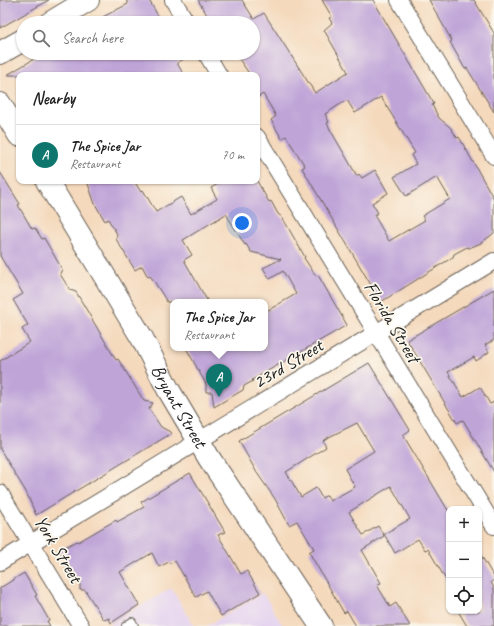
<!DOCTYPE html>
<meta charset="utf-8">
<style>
:root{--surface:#fff;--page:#f2f2f2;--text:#222;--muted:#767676;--line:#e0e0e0;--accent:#0f766e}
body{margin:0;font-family:Caveat,sans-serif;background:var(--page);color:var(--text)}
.controls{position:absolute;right:12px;bottom:12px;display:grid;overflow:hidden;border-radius:8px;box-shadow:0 1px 3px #0004}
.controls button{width:36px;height:36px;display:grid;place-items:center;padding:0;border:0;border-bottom:1px solid var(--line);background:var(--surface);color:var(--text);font:20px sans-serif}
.you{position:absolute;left:242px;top:223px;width:14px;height:14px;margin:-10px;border:3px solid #fff;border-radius:50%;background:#1a73e8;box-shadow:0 0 0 6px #1a73e833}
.badge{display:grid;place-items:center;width:26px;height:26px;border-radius:50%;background:var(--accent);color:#fff;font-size:13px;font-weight:700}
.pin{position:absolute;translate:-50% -33px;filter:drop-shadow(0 1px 2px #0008)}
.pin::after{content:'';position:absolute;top:21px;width:14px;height:12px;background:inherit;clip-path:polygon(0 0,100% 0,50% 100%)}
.popup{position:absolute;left:170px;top:299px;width:98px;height:52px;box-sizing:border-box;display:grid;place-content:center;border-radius:8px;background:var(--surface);filter:drop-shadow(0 1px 3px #0005);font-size:13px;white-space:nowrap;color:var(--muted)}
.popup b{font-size:15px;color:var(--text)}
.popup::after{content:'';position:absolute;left:50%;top:100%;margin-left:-8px;border:8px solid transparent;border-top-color:var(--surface)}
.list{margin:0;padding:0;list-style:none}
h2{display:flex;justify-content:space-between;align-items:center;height:52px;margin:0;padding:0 16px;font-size:17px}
h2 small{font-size:13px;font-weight:400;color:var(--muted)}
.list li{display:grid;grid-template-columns:26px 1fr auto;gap:12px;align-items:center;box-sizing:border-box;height:60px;padding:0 16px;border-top:1px solid var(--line)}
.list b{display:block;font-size:15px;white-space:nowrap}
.list p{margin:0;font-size:13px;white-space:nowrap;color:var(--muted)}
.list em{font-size:13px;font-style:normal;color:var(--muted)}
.icon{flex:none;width:22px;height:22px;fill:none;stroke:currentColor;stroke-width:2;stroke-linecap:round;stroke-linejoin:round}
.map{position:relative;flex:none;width:494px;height:626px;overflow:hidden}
.search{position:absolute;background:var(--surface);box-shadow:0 1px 3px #0004;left:16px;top:16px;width:244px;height:44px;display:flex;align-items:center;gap:10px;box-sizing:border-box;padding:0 14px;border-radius:22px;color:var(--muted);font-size:15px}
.panel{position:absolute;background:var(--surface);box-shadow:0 1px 3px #0004;left:16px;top:72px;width:244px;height:112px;border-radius:8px}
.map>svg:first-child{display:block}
.built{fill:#e5d3f0}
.building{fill:#bfa4d8;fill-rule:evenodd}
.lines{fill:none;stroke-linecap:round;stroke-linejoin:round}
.lane-casing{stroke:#685e54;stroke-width:10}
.street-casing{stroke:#685e54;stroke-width:18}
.secondary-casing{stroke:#685e54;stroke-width:24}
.lane{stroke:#fff;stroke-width:8}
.street{stroke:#fff;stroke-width:16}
.secondary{stroke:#fff;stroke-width:22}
.labels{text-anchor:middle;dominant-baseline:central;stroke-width:3.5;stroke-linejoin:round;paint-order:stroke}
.street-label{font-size:19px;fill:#1c1c1c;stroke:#fbf7ec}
</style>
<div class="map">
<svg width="494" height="626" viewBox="0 0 494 626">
<rect width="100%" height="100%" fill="#fbf7ec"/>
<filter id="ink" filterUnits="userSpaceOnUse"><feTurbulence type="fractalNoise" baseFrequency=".025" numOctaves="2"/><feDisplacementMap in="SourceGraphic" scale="8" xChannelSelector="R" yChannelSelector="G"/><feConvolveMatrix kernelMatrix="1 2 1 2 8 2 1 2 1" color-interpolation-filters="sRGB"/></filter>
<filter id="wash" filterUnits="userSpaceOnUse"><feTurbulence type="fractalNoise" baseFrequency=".012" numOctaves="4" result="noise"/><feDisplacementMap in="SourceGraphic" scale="16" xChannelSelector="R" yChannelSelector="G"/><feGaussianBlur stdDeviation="0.9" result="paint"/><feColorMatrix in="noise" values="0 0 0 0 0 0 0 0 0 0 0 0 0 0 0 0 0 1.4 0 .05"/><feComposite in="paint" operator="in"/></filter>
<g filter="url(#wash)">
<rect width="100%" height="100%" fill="#f4d9bc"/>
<path class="built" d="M171,588L194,626H108Z
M263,593L283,626H207Z"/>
<g id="blocks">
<path class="building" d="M0,0H49L0,28Z
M126,0H149L162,23H91L128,4Z
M198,0H242L254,19L264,13L315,93L348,72L324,30L332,23L329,18L332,17L322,0H373L434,104L432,105L439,118L451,128L457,138L459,137L494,199V233L481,243L469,248L467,247L454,254L453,257L381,302L302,168L305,166L286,136L282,139L271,120L276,116L263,94L257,98V75H250L235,53H253V23L211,22ZM381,97L415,153L411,155L416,164L394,177L406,196L437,177L450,199L422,216L425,220L389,241L374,215L378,213L372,203L388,193L375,170L362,178L359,174L357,176L331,131L327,123L329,122L325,114L347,100L355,113Z
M429,0H474L494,33V112L467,68L465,69L450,42L452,41Z
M44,53H194L177,63L184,75H7Z
M0,172L20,204L18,205L32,229L35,228L42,239L44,238L62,269L60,274L70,290L76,292L116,360L118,359L144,401L153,403L149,409L161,427L172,433L36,515L26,492L0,449V361L30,342L22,329L28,325L13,300L23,294L0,256Z
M87,181H134L141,192L143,190L156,212L181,197L191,214L217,199L211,188L223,181H257L269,202L271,201L278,214L282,217L305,257L304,258L316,276L318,275L347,325L252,380L253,381L244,386L243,390L214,407L212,392H206V384L186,348H265V312L296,294L283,271L270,279L263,268L281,259L251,252L246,244L245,245L226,214L183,240L192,255L184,260L208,302H167L154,281L150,276L148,277L142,266L135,270L119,244L116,239L117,234L108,219L105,221L95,204Z
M494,289V340L485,345L489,352L476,361L474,357L448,372L463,397L480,387L490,404L494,402V472L463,420L457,423L407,340Z
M369,363L410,430L403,435L449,512V585L428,549L425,550L418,539L395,553L384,534L410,519L391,486L349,512L363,535L378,526L384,536L362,550L381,583L377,585L390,607L396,603L410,626H356L347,611L344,613L309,552L314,549L297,521L289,525L275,499L257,473L239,441ZM357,423L374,451L345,469L355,487L330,501L327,495L322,498L316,488L301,497L286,472L326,447L323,441L325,439Z
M190,473L225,532L218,535L241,574L247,571L260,593L221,616L207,591L196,597L175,561L170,564L169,562L159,567L152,553L120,572L139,605L111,623L109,618L104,620L85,590H80V583L59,550L77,541L78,542L116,520L117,522L144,507L141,502Z
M479,552L494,577V580L491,582L494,588V626H467L458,611H479Z
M24,573L37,595L35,596L49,620L47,621L50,626H0V588Z"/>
</g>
</g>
<g filter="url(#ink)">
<use href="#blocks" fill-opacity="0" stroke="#685e54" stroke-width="1"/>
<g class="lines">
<g class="lane-casing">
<path id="lane" d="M126,626L132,622L134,626"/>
</g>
<g class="street-casing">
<path id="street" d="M173,0L187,23
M399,0L494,156
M206,53L219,75
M257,137L494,526
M0,493L81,626
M0,562L494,261"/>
</g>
<g class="secondary-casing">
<g id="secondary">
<path d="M50,23L88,0"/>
<path d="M0,53L23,40"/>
<path d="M0,104L19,135"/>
<path id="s1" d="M47,181L142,338L168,389L209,458L321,626"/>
</g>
</g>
<use href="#lane" class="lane"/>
<use href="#street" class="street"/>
<use href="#secondary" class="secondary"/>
</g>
</g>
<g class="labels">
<g class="street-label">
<text transform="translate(392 322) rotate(59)">Florida Street</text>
<text transform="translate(288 364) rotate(-31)">23rd Street</text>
<text stroke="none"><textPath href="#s1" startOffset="261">Bryant Street</textPath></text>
<text transform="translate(58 549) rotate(59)">York Street</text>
</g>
</g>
</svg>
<div class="controls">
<button>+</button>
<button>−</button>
<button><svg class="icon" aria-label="locate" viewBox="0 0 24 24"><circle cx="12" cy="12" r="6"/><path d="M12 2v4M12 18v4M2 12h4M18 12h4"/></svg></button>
</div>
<div class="you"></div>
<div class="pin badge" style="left:219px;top:397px">A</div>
<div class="popup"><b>The Spice Jar</b>Restaurant</div>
<div class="search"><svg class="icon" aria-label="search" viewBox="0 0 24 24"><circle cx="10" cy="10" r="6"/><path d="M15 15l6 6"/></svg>Search here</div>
<section class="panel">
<h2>Nearby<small></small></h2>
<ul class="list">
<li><span class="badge">A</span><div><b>The Spice Jar</b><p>Restaurant</p></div><em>70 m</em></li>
</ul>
</section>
</div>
